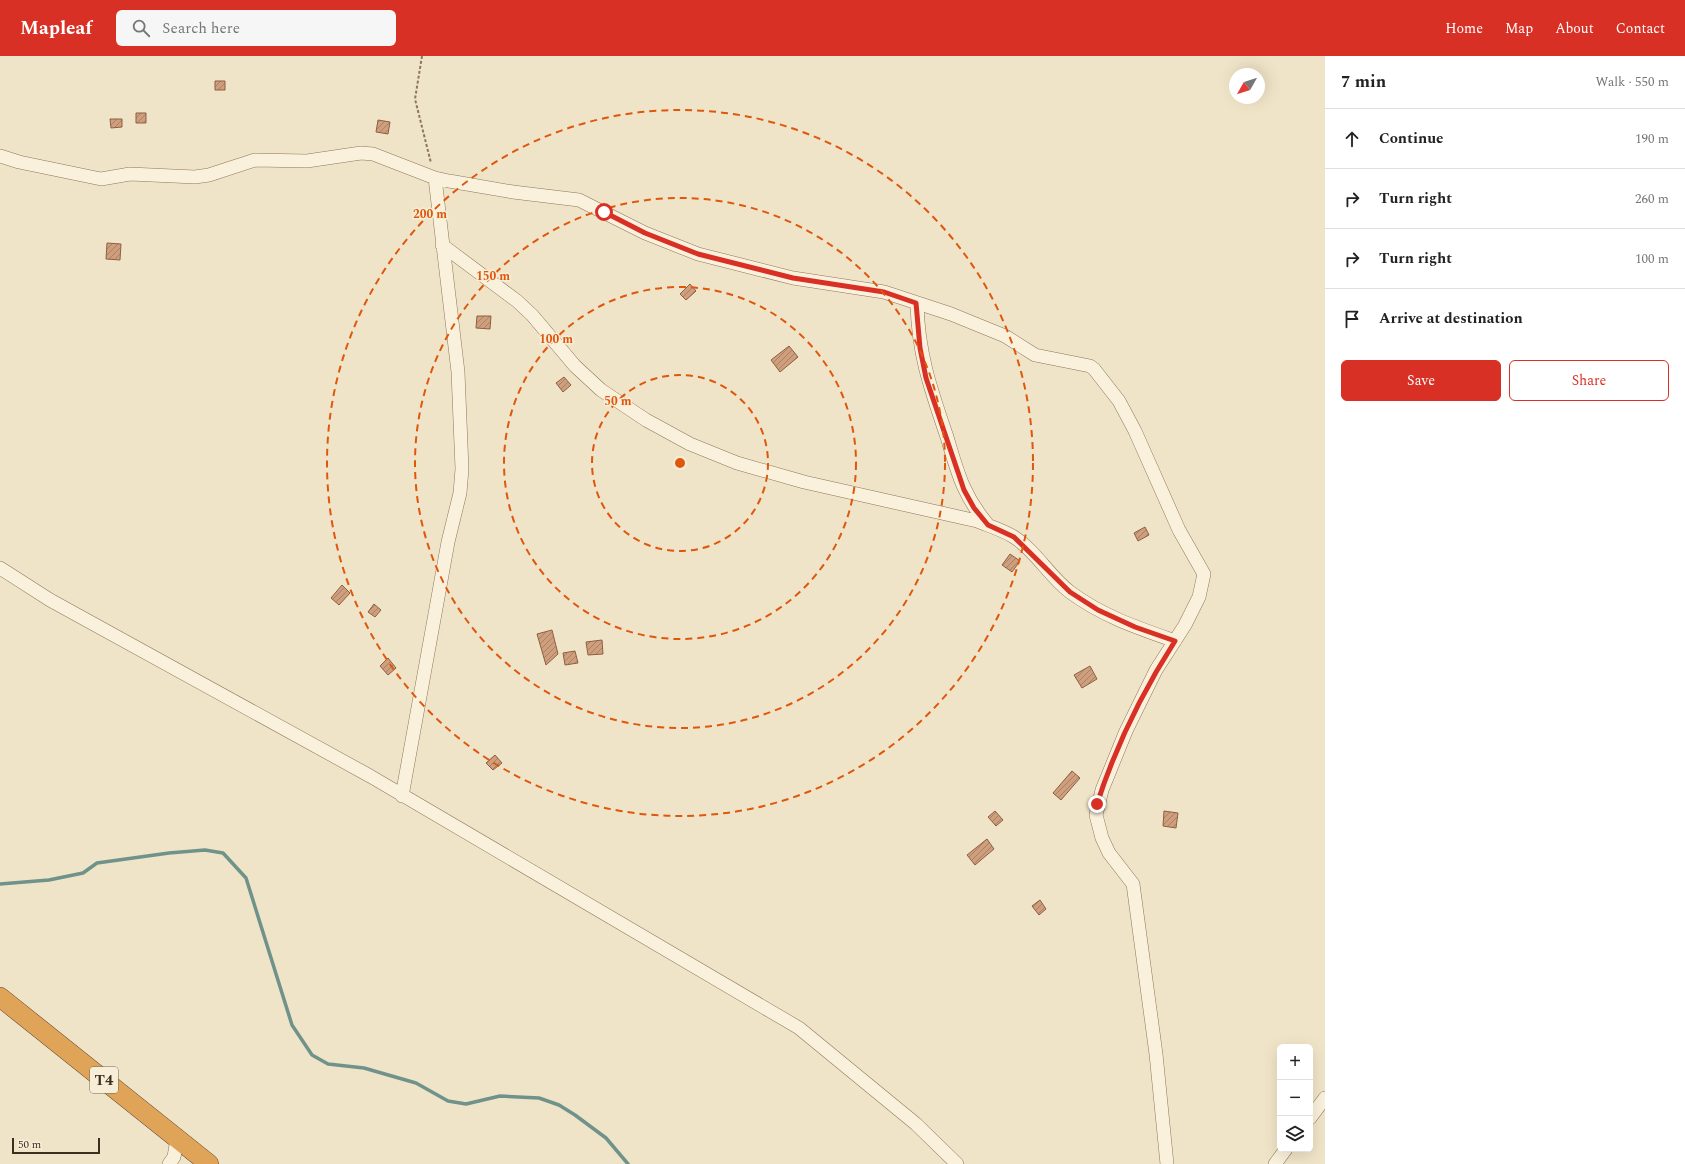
<!DOCTYPE html>
<meta charset="utf-8">
<style>
:root{--surface:#fff;--page:#f6f6f6;--text:#222;--muted:#767676;--line:#e0e0e0;--accent:#d93025}
body{margin:0;font-family:Spectral,serif;background:var(--page);color:var(--text)}
.controls{position:absolute;right:12px;bottom:12px;display:grid;overflow:hidden;border-radius:6px;box-shadow:0 4px 16px #0002}
.controls button{width:36px;height:36px;display:grid;place-items:center;padding:0;border:0;border-bottom:1px solid var(--line);background:var(--surface);color:var(--text);font:20px sans-serif}
.compass{position:absolute;left:1229px;top:12px;width:36px;height:36px;border-radius:50%;background:var(--surface);box-shadow:0 4px 16px #0002;rotate:231deg}
.scale{position:absolute;left:12px;bottom:10px;width:88px;box-sizing:border-box;padding-left:4px;border:2px solid #3d2e20;border-top:0;font-size:11px;line-height:14px;white-space:nowrap;color:#3d2e20;-webkit-text-stroke:3px #f7eed8;paint-order:stroke}
.stop{position:absolute;width:12px;height:12px;margin:-9px;border:3px solid #d93025;border-radius:50%;background:#fff}
.stop.end{background:#d93025;border-color:#fff;box-shadow:0 1px 4px #0008}
.list{margin:0;padding:0;list-style:none}
h2{display:flex;justify-content:space-between;align-items:center;height:52px;margin:0;padding:0 16px;font-size:17px}
h2 small{font-size:13px;font-weight:400;color:var(--muted)}
.list li{display:grid;grid-template-columns:26px 1fr auto;gap:12px;align-items:center;box-sizing:border-box;height:60px;padding:0 16px;border-top:1px solid var(--line)}
.list b{display:block;font-size:15px;white-space:nowrap}
.list em{font-size:13px;font-style:normal;color:var(--muted)}
.actions{display:flex;gap:8px;padding:12px 16px}
.actions a{flex:1;padding:9px 0;border:1px solid var(--accent);border-radius:6px;text-align:center;font-size:14px;color:var(--accent)}
.actions .main{background:var(--accent);color:#fff}
.icon{flex:none;width:22px;height:22px;fill:none;stroke:currentColor;stroke-width:2;stroke-linecap:round;stroke-linejoin:round}
.map{position:relative;flex:none;width:1325px;height:1108px;overflow:hidden}
header{display:flex;align-items:center;gap:24px;box-sizing:border-box;height:56px;padding:0 20px;background:var(--accent);color:#fff}
header strong{font-size:19px}
nav{display:flex;gap:22px;margin-inline-start:auto;font-size:14px}
.search{width:280px;height:36px;background:var(--page);display:flex;align-items:center;gap:10px;box-sizing:border-box;padding:0 14px;border-radius:6px;color:var(--muted);font-size:15px}
main{display:flex}
aside{flex:1;background:var(--surface)}
.map>svg:first-child{display:block}
.lines{fill:none;stroke-linecap:round;stroke-linejoin:round}
.stream{stroke:#6f938a;stroke-width:3.5}
.building{fill:url(#building-hatch);stroke:#8d5f41}
.minor-casing{stroke:#8d765c;stroke-width:14}
.highway-casing{stroke:#5b4430;stroke-width:20}
.path{stroke:#8d765c;stroke-width:2;stroke-dasharray:3 2;stroke-linecap:butt}
.minor{stroke:#faf1dc;stroke-width:13}
.highway{stroke:#e0a458;stroke-width:19}
.route{stroke:#d93025;stroke-width:5}
.ring{fill:none;stroke:#df570d;stroke-width:2;stroke-dasharray:7 5}
.labels{text-anchor:middle;dominant-baseline:central;stroke-width:3;stroke-linejoin:round;paint-order:stroke}
.shield{fill:#f7eed8;stroke:#756857;stroke-width:1}
.shield-label{font-size:15px;font-weight:bold;fill:#3d2e20}
.centre{fill:#df570d;stroke:#f7eed8;stroke-width:2}
.ring-label{font-size:12px;text-anchor:middle;font-weight:bold;fill:#df570d;stroke:#f7eed8;stroke-width:3;stroke-linejoin:round;paint-order:stroke}
</style>
<header>
<strong>Mapleaf</strong>
<div class="search"><svg class="icon" aria-label="search" viewBox="0 0 24 24"><circle cx="10" cy="10" r="6"/><path d="M15 15l6 6"/></svg>Search here</div>
<nav><a>Home</a><a>Map</a><a>About</a><a>Contact</a></nav>
</header>
<main>
<div class="map">
<svg width="1325" height="1108" viewBox="0 0 1325 1108">
<defs>
<pattern id="building-hatch" width="6" height="6" patternUnits="userSpaceOnUse"><rect width="6" height="6" fill="#cf9f7d"/><path d="M-1 1l2-2M0 6l6-6M5 7l2-2" fill="none" stroke="#a98266"/></pattern>
</defs>
<rect width="100%" height="100%" fill="#f0e4c8"/>
<g class="lines">
<path class="stream" d="M0,828L49,824L83,817L97,807L169,797L205,794L223,797L246,822L292,969L312,999L328,1008L364,1012L416,1027L448,1045L466,1048L500,1040L539,1042L559,1049L575,1059L606,1082L628,1108"/>
</g>
<path class="building" d="M215,25H225V34H215Z
M136,57H146V67H136Z
M110,63H122V71L111,72Z
M378,64L390,66L388,78L376,76Z
M107,187L121,188L120,204L106,203Z
M690,228L696,235L686,244L680,238Z
M477,260H491L490,273L476,272Z
M789,290L798,301L780,316L771,304Z
M564,321L571,329L563,336L556,327Z
M1145,471L1149,479L1138,485L1134,477Z
M1010,498L1020,505L1012,516L1002,509Z
M342,529L350,537L339,549L331,542Z
M374,548L381,554L375,561L368,556Z
M552,574L558,598L546,609L537,578Z
M602,584L603,598L588,599L586,586Z
M575,595L578,607L565,609L563,597Z
M388,602L396,612L388,619L380,610Z
M1090,610L1097,623L1082,632L1074,619Z
M495,699L502,707L493,714L486,707Z
M1072,715L1080,722L1061,744L1053,737Z
M995,755L1003,764L996,770L988,761Z
M1164,755L1178,757L1176,772L1163,770Z
M987,783L994,793L975,809L967,799Z
M1040,844L1046,853L1039,859L1032,850Z"/>
<g class="lines">
<g class="minor-casing">
<path id="minor" d="M0,100L19,106L101,123L130,118L195,121L209,119L255,104L307,105L361,97L373,98L435,122L449,125L513,136L579,144L645,177L698,198L793,222L884,236L951,258L1005,280L1035,299L1090,310L1094,313L1119,345L1135,375L1179,474L1204,518L1199,541L1185,569L1156,614L1126,675L1102,734L1096,759L1102,782L1109,797L1133,828L1156,998L1167,1108
M442,189L517,245L532,259L575,310L601,334L646,364L690,388L737,407L804,426L977,465C989,470 1003,474 1014,481C1036,495 1049,520 1070,536C1102,560 1138,572 1175,585
M917,247C918,298 931,334 947,381C958,418 963,439 988,469
M0,512L50,544L370,720L799,972L916,1068L957,1108
M402,740L448,486L460,437L462,413L458,316L435,122
M1310,1062L1325,1042
M169,1108L174,1101L177,1083
M1275,1108L1286,1093"/>
</g>
<g class="highway-casing">
<path id="highway" d="M0,941L209,1108"/>
</g>
<path class="path" d="M422,0L415,43L431,107"/>
<use href="#minor" class="minor"/>
<use href="#highway" class="highway"/>
</g>
<g class="lines">
<path class="route" d="M604,156L645,177L698,198L793,222L884,236L916,247L920,292L926,322L964,434L974,452L988,469L1014,481L1070,536L1098,554L1135,571L1175,585C1143,635 1115,692 1097,748"/>
</g>
<g class="ring">
<circle cx="680" cy="407" r="88"/>
<circle cx="680" cy="407" r="176"/>
<circle cx="680" cy="407" r="265"/>
<circle cx="680" cy="407" r="353"/>
</g>
<g class="labels">
<rect class="shield" x="90" y="1011" width="28" height="26" rx="3"/>
<g class="shield-label">
<text x="104" y="1024">T4</text>
</g>
</g>
<circle cx="680" cy="407" r="6" class="centre"/>
<g class="ring-label">
<text x="430" y="162">200 m</text>
<text x="493" y="224">150 m</text>
<text x="556" y="287">100 m</text>
<text x="618" y="349">50 m</text>
</g>
</svg>
<div class="controls">
<button>+</button>
<button>−</button>
<button><svg class="icon" aria-label="layers" viewBox="0 0 24 24"><path d="M12 4l9 5-9 5-9-5zM3 14l9 5 9-5"/></svg></button>
</div>
<svg class="compass" viewBox="-18 -18 36 36"><path d="M0-13l5 13h-10z" fill="#e53935"/><path d="M0 13l5-13h-10z" fill="#767676"/></svg>
<div class="scale">50 m</div>
<div class="stop" style="left:604px;top:156px"></div>
<div class="stop end" style="left:1097px;top:748px"></div>
</div>
<aside>
<h2>7 min<small>Walk · 550 m</small></h2>
<ul class="list">
<li><svg class="icon" aria-label="ahead" viewBox="0 0 24 24"><path d="M12 20V5M6 11l6-6 6 6"/></svg><div><b>Continue</b></div><em>190 m</em></li>
<li><svg class="icon" aria-label="right" viewBox="0 0 24 24"><path d="M7 20v-9h11M14 6l5 5-5 5"/></svg><div><b>Turn right</b></div><em>260 m</em></li>
<li><svg class="icon" aria-label="right" viewBox="0 0 24 24"><path d="M7 20v-9h11M14 6l5 5-5 5"/></svg><div><b>Turn right</b></div><em>100 m</em></li>
<li><svg class="icon" aria-label="arrive" viewBox="0 0 24 24"><path d="M6 21V4h12l-3 4 3 4H6"/></svg><div><b>Arrive at destination</b></div></li>
</ul>
<div class="actions"><a class="main">Save</a><a>Share</a></div>
</aside>
</main>
